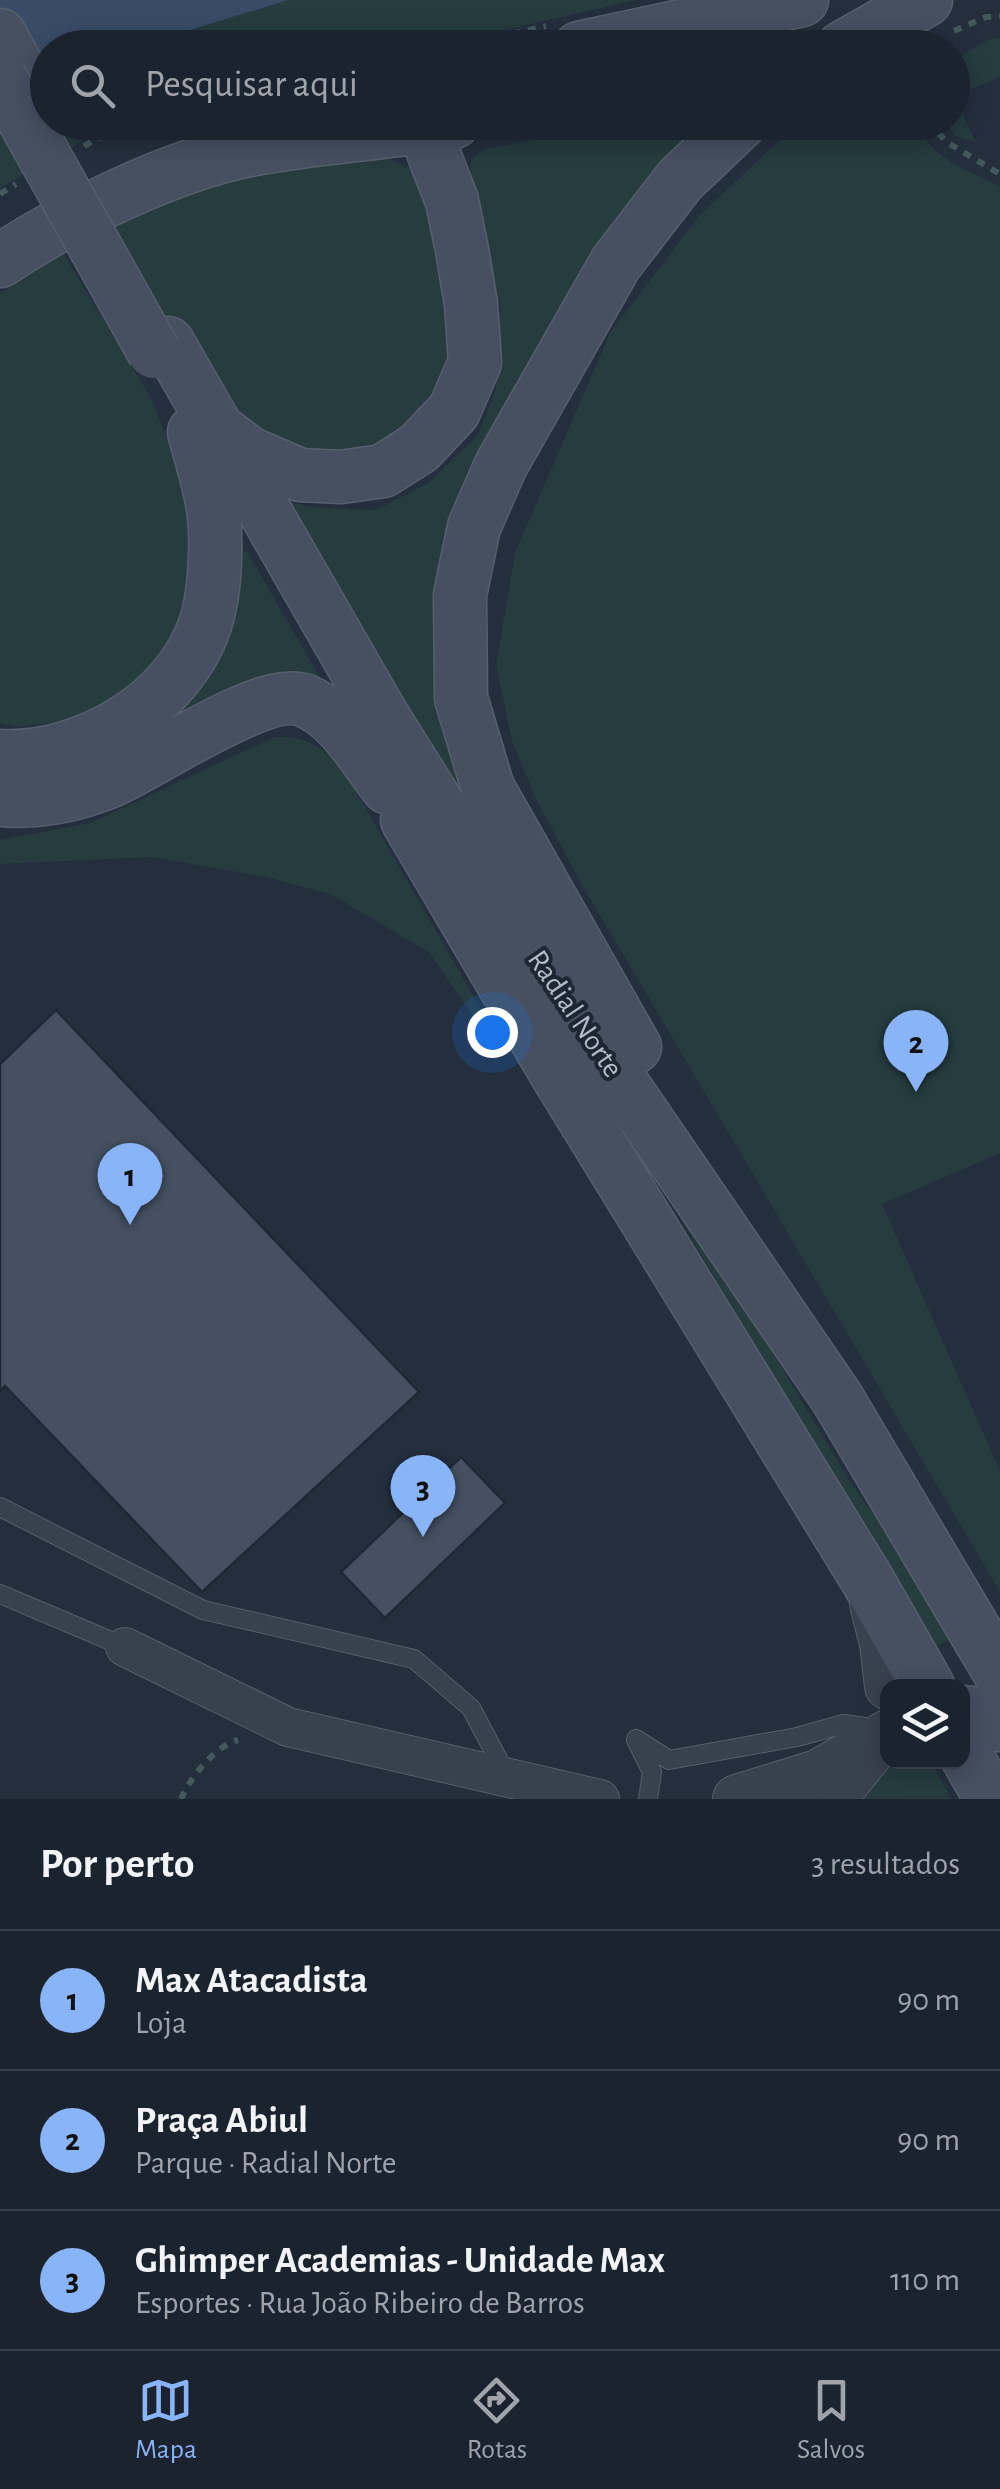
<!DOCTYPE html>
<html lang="pt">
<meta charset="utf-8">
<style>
:root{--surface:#1b232e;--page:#242b36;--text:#f1f3f6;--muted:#a0a4aa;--line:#39404a;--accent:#8ab4f8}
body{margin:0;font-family:"Alegreya Sans",sans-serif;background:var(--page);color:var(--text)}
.controls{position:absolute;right:30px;bottom:30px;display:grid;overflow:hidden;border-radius:20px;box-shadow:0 5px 25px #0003}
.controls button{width:90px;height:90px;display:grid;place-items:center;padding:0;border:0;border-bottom:2px solid var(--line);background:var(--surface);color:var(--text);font:50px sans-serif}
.you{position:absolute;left:492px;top:1032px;width:35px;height:35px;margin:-25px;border:8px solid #fff;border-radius:50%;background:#1a73e8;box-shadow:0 0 0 15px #1a73e833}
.badge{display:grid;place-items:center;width:65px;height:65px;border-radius:50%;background:var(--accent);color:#111;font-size:32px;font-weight:700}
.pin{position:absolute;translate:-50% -82px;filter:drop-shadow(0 2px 5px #0008)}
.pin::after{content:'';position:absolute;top:52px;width:35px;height:30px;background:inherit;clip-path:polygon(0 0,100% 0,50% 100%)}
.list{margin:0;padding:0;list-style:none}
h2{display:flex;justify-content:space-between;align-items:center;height:130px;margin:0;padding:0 40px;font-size:42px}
h2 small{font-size:32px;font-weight:400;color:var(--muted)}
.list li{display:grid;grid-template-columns:65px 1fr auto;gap:30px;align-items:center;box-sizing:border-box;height:140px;padding:0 40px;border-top:2px solid var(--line)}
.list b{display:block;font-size:38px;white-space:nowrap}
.list p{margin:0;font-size:32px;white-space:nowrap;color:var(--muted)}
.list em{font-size:32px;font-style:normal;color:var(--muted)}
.icon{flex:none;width:55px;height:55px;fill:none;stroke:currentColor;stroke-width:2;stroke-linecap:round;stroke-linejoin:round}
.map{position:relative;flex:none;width:1000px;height:1799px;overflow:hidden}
.search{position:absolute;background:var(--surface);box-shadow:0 5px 25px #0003;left:30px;right:30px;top:30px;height:110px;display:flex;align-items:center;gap:25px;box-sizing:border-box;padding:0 35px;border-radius:55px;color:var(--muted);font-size:38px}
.sheet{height:550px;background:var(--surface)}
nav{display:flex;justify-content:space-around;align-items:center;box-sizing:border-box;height:140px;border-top:2px solid var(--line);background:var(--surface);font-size:28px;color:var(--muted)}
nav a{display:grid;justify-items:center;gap:5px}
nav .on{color:var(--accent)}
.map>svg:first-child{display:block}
.green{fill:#263c3f}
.water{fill:#394c67}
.building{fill:#455162;stroke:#1f2835;stroke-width:2.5}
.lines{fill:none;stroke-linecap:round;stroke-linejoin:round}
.service-casing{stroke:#565f6c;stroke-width:20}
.minor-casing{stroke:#565f6c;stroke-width:40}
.tertiary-casing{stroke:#565f6c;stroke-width:50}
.secondary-casing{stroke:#565f6c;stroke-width:55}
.path{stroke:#44595c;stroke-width:6;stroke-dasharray:8 8;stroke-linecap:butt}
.service{stroke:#38414e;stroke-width:18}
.minor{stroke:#38414e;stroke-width:38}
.tertiary{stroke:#38414e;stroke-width:48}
.secondary{stroke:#465061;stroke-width:52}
.secondary-bridge-casing{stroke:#565f6c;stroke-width:55;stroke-linecap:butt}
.secondary-bridge{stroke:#465061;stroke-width:52}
.labels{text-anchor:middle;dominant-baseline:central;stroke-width:8;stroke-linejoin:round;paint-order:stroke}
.street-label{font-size:30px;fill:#b4bcc9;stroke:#1d2633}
</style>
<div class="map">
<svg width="1000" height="1799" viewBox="0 0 1000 1799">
<rect width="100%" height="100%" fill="#242f3e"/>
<path class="green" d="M0,0H636L430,47L48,48V122L128,123L106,128L0,188Z
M1000,38V77L954,97L976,142L955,136L947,123L952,122L953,61L987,40Z
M599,123H727L448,579L573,975L281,501L319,508L376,510L428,483L478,435L496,389L501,308L469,172L473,157L486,149L555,136Z
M806,123H915C931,157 967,171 1000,186V1153L882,1204L1000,1471V1592L582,885L536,799L512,741L496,665L515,553L610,333L698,217L773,146Z
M377,153L413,169L439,203L452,378L394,448L302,461L213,400L109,221L210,181Z
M63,253L151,398L187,487L195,552L187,621L147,677L81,719L17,727L0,723V294Z
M246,550L328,691L166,724L203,688L229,628L241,555Z
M275,737C313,737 322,747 346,774L490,1025L473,1016L429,952L330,894L266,877L152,857L0,864V840L90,823Z
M656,1158L849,1480L959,1635L930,1649L649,1164Z
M888,1762H931L952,1799H859Z"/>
<path class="water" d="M0,0H288L135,47L48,48L47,84L0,107Z"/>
<path class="building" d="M56,1010L419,1392L202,1592L5,1386L0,1391V1064Z
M461,1457L505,1503L385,1618L341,1572Z"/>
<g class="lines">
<g class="service-casing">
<path id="service" d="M0,1507L203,1610L414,1659L471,1708L507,1776
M0,1594L125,1647
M636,1739L669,1760L797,1737L844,1724L877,1729
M636,1740L652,1772L648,1799"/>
</g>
<g class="minor-casing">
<path id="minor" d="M125,1647L288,1727L600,1799
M838,1799L883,1743"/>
</g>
<g class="tertiary-casing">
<path id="tertiary" d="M874,1604L884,1643L889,1686
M737,1799L818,1774L888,1734"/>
</g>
<g class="secondary-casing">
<path id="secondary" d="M0,35L44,117
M579,48L802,0
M842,48L926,0
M0,261C66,217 171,165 250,150C317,137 386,134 454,122
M168,343L383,717L513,924L837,1398L1000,1673
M220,431L249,453L300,475L341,477L383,471L419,448L454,411L475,362L471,304L462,250L452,201L433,152L439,122
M0,756C84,760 179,705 206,622C214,595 216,558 215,530C214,497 202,463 194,432
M0,800C36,803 73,796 106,783C149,766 261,686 303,700C341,714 364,758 388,788
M407,820L556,1073L868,1581L928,1686
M635,1047L488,788L461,698L460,595L474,527L501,465L616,263L680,180L741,122
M962,1712L984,1714L1000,1725
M962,1748L991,1799"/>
</g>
<path class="path" d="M954,31L986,17L1000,16
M450,48L546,26
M927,122L948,143L1000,174
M84,146L104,135L153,122
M0,194L16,184
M181,1799C190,1778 215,1746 238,1740"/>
<use href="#service" class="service"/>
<use href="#minor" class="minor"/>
<use href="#tertiary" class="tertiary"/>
<use href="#secondary" class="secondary"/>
<g class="secondary-bridge-casing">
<path id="secondary-bridge" d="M0,77L154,352"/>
</g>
<use href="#secondary-bridge" class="secondary-bridge"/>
</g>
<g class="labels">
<g class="street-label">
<text transform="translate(575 1014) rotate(56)">Radial Norte</text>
</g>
</g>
</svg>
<div class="controls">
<button><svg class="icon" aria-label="layers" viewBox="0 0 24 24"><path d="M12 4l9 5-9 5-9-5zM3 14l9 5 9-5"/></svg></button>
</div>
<div class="you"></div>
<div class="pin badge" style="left:130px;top:1225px">1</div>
<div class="pin badge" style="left:916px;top:1092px">2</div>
<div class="pin badge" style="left:423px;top:1537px">3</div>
<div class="search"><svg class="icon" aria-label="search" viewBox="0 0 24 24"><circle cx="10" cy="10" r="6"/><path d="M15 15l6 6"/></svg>Pesquisar aqui</div>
</div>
<section class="sheet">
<h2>Por perto<small>3 resultados</small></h2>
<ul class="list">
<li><span class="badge">1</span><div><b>Max Atacadista</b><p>Loja</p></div><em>90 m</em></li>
<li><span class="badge">2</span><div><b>Praça Abiul</b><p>Parque · Radial Norte</p></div><em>90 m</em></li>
<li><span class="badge">3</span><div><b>Ghimper Academias - Unidade Max</b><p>Esportes · Rua João Ribeiro de Barros</p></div><em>110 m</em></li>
</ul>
</section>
<nav>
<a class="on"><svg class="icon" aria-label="map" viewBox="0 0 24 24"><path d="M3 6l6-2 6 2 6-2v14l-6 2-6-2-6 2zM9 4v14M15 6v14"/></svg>Mapa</a>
<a><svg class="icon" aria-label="directions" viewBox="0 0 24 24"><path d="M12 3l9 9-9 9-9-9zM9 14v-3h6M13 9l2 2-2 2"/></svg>Rotas</a>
<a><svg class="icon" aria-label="saved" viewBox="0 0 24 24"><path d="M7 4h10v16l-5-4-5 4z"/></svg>Salvos</a>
</nav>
